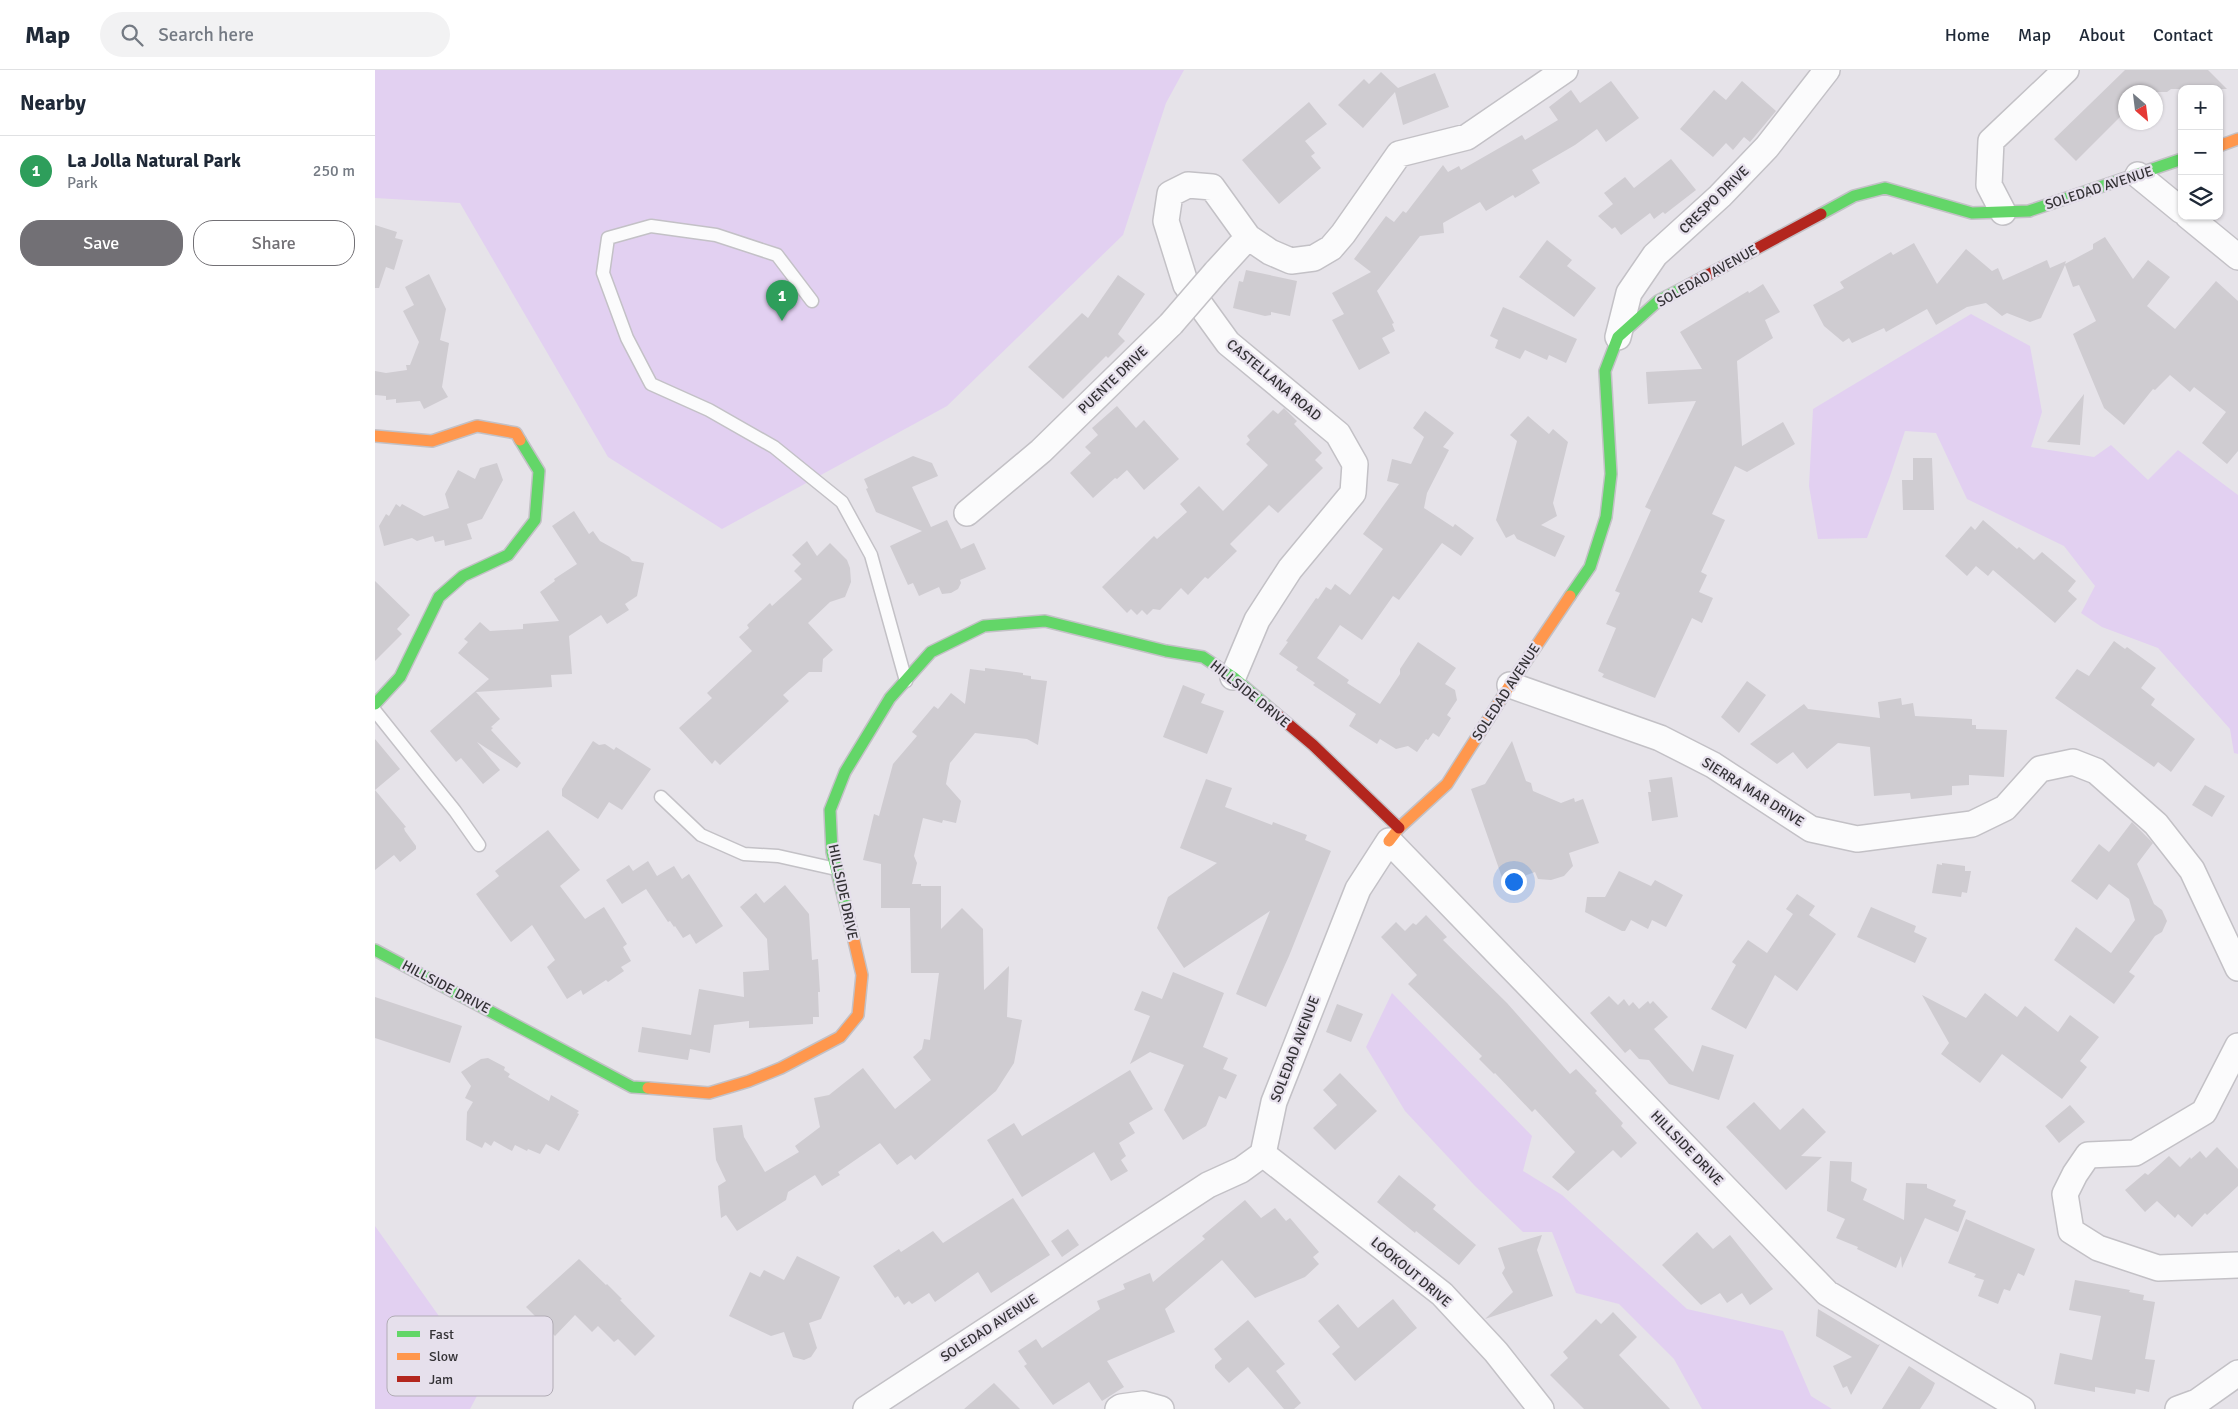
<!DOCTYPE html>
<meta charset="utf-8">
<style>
:root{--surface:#fff;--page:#f2f2f3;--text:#1f2937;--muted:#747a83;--line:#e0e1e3;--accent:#727075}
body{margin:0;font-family:Signika,sans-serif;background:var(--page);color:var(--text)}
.controls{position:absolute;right:15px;top:15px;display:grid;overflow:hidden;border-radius:10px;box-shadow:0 1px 4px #0004}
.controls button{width:45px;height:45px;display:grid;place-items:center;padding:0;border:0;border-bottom:1px solid var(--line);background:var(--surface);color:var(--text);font:25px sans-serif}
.compass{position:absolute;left:1743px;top:15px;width:45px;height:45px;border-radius:50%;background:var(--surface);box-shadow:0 1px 4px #0004;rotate:152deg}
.you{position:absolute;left:1138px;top:811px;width:18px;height:18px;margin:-12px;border:4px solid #fff;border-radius:50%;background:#1a73e8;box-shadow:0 0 0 8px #1a73e833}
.badge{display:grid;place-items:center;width:32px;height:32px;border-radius:50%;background:var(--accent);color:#fff;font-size:16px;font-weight:700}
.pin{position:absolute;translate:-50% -41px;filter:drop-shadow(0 1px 2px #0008)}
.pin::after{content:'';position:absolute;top:26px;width:18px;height:15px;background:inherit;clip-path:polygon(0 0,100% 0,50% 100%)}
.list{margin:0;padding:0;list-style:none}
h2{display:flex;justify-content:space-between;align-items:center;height:65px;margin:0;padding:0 20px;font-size:21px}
h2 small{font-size:16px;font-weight:400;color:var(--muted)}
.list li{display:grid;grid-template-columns:32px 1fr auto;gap:15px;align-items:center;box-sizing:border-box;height:70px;padding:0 20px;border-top:1px solid var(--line)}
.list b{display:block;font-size:19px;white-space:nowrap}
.list p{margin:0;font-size:16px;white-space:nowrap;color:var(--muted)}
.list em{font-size:16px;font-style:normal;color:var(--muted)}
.actions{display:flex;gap:10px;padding:15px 20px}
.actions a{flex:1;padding:11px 0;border:1px solid var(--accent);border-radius:20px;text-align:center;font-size:18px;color:var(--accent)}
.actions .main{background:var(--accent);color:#fff}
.icon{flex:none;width:28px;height:28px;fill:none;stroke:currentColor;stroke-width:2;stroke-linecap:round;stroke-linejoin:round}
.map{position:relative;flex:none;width:1863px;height:1339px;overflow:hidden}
header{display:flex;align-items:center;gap:30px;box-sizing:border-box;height:70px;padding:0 25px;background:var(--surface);border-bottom:1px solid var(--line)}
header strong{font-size:24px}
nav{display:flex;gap:28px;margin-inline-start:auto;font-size:18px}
.search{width:350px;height:45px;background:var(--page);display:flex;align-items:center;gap:12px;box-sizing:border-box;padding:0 18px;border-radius:28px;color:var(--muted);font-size:19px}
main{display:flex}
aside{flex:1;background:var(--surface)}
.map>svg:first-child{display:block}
.green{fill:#e2d0f1}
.building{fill:#cfccd1}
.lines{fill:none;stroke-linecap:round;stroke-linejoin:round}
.lane-casing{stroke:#c3c1c6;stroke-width:15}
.street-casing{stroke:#c3c1c6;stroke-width:28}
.fast-casing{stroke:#c3c1c6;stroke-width:14}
.slow-casing{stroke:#c3c1c6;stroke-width:14}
.jam-casing{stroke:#c3c1c6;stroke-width:14}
.lane{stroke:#fbfbfc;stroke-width:12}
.street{stroke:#fbfbfc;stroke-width:25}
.fast{stroke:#63d668;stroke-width:11}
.slow{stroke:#ff974d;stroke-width:11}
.jam{stroke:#b3261e;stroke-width:11}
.street-bridge-casing{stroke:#c3c1c6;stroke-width:28;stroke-linecap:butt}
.street-bridge{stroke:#fbfbfc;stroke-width:25}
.labels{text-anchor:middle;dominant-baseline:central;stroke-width:4.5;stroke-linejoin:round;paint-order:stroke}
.street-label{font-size:14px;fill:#343236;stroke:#e6e0ec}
.key{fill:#e6e0ec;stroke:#b1acb5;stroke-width:1}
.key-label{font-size:14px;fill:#343236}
</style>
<header>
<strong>Map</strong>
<div class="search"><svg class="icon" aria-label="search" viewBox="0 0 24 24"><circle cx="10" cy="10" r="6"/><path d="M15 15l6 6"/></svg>Search here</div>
<nav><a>Home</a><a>Map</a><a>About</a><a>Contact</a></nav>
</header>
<main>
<aside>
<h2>Nearby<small></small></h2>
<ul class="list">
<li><span class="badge" style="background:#2e9e5b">1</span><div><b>La Jolla Natural Park</b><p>Park</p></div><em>250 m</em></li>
</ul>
<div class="actions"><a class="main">Save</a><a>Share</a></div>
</aside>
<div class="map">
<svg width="1863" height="1339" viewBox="0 0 1863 1339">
<rect width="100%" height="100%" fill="#e6e3e9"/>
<path class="green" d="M0,0H809L791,33L748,165L572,336L347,459L233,387L85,133L0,128Z
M1596,244L1655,276L1667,342L1656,377L1719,387L1736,375L1773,410L1803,380L1863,425V684L1859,683L1855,659L1783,578L1727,557L1706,543L1720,516L1689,476L1592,429L1561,363L1530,361L1514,409L1492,468L1443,469L1434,416L1438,339Z
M1017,923L1157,1066L1148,1101L1187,1125L1312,1239L1408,1261L1436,1326L1457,1339H1327L1299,1289L1244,1234L1201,1223L1177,1162H1148L1100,1116L1030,1041L991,977Z
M0,1156L110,1311L95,1339H0Z"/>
<path class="building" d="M1750,0H1833L1852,19H1796L1792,22H1750V42L1701,91L1679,69Z
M1006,2L1023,18L1060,3L1074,37L1028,55L1020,22L988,58L963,35L989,9L994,14Z
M1236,11L1264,48L1231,72L1222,59L1200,75L1157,100L1165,113L1140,128L1138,125L1111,141L1105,132L1068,153L1069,163L1045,166L1002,221L1019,253L1017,254L1020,261L1007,268L1015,283L984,300L957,250L969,244L957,223L996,202L979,189L1011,146L1019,152L1028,141L1031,143L1068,95L1073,102L1084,96L1086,100L1147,65L1150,70L1183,50L1174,37L1196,20L1205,33Z
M1367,11L1401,41L1375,72L1369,67L1358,80L1351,73L1338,87L1305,59L1339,20L1351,30Z
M934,32L952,54L930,71L940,83L936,86L946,98L904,134L867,90Z
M1296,89L1321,120L1290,144L1288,142L1279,149L1275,143L1246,165L1240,157L1237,159L1223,146L1238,134L1229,123L1250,107L1259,118Z
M0,155L22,162L20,168L28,170L19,200L11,197L4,218H0Z
M1730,167L1758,209L1773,190L1795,207L1772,236L1800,259L1841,211L1863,231V381L1852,394L1827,373L1851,342L1819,317L1815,322L1795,305L1780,320L1778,319L1749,355L1729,338L1698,264L1721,251L1704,215L1698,217L1690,195L1666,248L1655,252L1632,243L1627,246L1611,233L1592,237L1561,255L1552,239L1511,262L1509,258L1477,273L1474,268L1468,272L1449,256L1438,235L1469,218L1465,212L1516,182L1518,185L1539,173L1562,214L1591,179L1617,201L1623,198L1628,210L1672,190L1675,198L1691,191L1690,194L1718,179V174Z
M1172,170L1197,190L1192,196L1221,218L1199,247L1144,207Z
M871,200L922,211L915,246L896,242V245L890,246L858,238L864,211L868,212Z
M54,204L71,239L65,270L74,273L67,317L73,327L49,339L45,331L21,333V329L11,330V326L0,325V301L11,303L32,300L31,295H35L44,272L28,241L39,235L30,217Z
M743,205L770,224L743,264L750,271L733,288L731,286L688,329L653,297L707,243L713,248Z
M1388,214L1405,242L1390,250L1398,268L1362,291L1367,376L1408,352L1420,374L1372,402L1360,396L1337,444L1350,450L1326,502L1332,505L1324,522L1338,528L1327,553L1317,548L1280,628L1227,607L1229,604L1223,601L1241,558L1231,554L1245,523L1240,521L1276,440L1270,437L1321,331L1273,334L1271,302L1327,299L1305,262L1373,221L1374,223Z
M1128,237L1202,269L1191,293L1174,285L1172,290L1150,280L1145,289L1120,278L1123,270L1115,266Z
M1709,324L1705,375L1672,372Z
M742,336L761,358L769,350L804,389L769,420L752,400L742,409L740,408L718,428L695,403L716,383L710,377L723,365L717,358Z
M909,338L922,351L919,354L947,383L940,390L948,398L903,443L894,435L855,474L862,481L833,509L830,507L813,525L806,518L785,540L778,539L772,545L767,540L762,545L756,539L752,543L727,517L779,466L782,469L812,442L805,434L824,416L848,441L893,395L871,374L875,370L872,366L898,340L903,344Z
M1050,341L1079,363L1068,377L1074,380L1052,423L1049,438L1078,457L1080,454L1099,468L1086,486L1067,473L1024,530L1018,526L987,570L965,555L942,588L974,610L972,613L1005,634L1025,604V599L1043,572L1081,598L1070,614L1080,620L1082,630L1072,645L1076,648L1064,667L1058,663L1053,670L1051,669L1042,682L1033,676L1021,679L1005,669L1002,674L974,656L981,644L938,615L940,613L921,600L923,597L904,584L913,572L911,571L941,528L943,529L951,517L956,520L960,514L975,525L1008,479L988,464L1024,414L1012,411L1017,389L1036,394L1049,367L1038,358Z
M1153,346L1174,364L1178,359L1193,372L1178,433L1182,446L1166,455L1190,466L1180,487L1142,469L1139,464L1131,468L1121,450L1142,371L1135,365Z
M538,386L557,393L563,406L537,417L556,457L572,450L586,479L599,473L611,499L585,510L586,513L583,519L576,523L567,524L564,517L544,526L538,513L533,515L515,476L547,461L501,442L491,419L493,418L489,409Z
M1538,388H1557L1559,440H1528L1527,410H1538Z
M122,393L128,410L107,449L92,454L97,469L70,476L69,470L60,472L58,466L42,471L37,468L9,476L4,456L11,444L14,446L21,434L25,437L27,434L49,446L74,438L70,424L83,400L100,409L105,398Z
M199,441L214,464L218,461L225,471L254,487L257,491L269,493L262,526L250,534L254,540L232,554L226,545L194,566L197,604L176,605L177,617L101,622L125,649L116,657L118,658L116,660L146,693L142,698L102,672L125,700L108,714L86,688L81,692L55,661L114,609L83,583L93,572L89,569L105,552L115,561L148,559V554L184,551L165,522L180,511L179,509L202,494L177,456Z
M1608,450L1642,479L1644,477L1659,490L1667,482L1701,511L1693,521L1702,529L1680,553L1618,500L1613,506L1601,496L1592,506L1570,486L1596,456L1600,460Z
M432,471L442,486L455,473L472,490L475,498L476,512L470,527L455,532L433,553L458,580L448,589L447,602H434L408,625L414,631L345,695L340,690L337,694L304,658L337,628L332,623L377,581L364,567L374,558L372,555L395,533L397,536L427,509L419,501L426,494L417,485Z
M0,511L35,545L22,559L27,564L0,591Z
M1739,571L1750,579L1752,577L1781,598L1766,618L1780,629L1776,635L1820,669L1796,702L1783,692L1779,697L1680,628L1702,599L1714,606Z
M610,598L648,603V605L656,606V609L672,611L663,675L652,669L600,663L575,693L571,714L586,731L581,753L568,750L567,753L548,748L539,786L542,793L537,814H546V816H566V859L587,838L608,859L609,920L634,896L632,947L647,950L639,993L621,1021L540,1090L536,1085L522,1095L505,1073L463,1102L465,1105L447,1116L440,1105L413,1122L411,1130L362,1161L351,1145L346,1148L343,1116L351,1111L341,1090L338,1058L367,1055L369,1067L390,1102L424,1082L420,1076L445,1057L439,1028L454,1025L488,998L520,1039L556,1010L538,987L547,979L549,969L555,970L564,903H536L535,838H506V794L488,790L499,744L504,746L518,694L542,666L537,662L559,636L563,639L576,623L590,634L595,599L610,601Z
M1372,611L1391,625L1364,663L1346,647Z
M808,615L830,624L826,633L849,641L832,684L788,667Z
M1526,628L1527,635L1538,633L1540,646L1597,649V655H1601V659L1632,660L1629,707L1594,705V715L1577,716V725L1536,729L1535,723L1499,726L1495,677L1463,673L1432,699L1418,682L1402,694L1375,674L1429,634L1433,639L1505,648L1503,632Z
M0,669L25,699L0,720L31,757L29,758L30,761L41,776V779L25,792L19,785L0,800Z
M218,671L224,675L230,674L239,680L241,677L276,699L247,740L234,732L223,749L187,726V719Z
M1137,671L1151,711L1156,713L1158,721L1186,733L1199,728L1200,732L1208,729L1224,773L1194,783L1198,796L1189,806L1176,810L1163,809L1160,802L1129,813L1096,719L1110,714Z
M1297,707L1303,747L1277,751L1273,722H1276L1274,710Z
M831,709L857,718L850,737L897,755L898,752L932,765L930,770L956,781L914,886L891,937L861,924L895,841L809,898L782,858L793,827L842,793L805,778Z
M1830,715L1850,726L1837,747L1817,735Z
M1757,752L1778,773L1762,794L1779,834L1787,840L1792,851L1787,862L1780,866L1754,902L1760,906L1739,934L1679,890L1701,857L1736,883L1760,850L1754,829L1734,814L1722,830L1696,811L1724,774L1734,782Z
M173,760L205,800L185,816L210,849L229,837L252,874L248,877L256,891L246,897L249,901L233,912L231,910L208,925L206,920L192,929L172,897L180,890L157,855L136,872L101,824L124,806L120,801Z
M273,791L282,806L299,796L307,809L314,804L348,856L321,874L315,864L308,868L300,856L299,857L295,851L293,852L271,819L247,834L231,810L254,795L258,801Z
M1567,793L1590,796V801H1596L1592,823L1587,822L1586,827L1557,823L1562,794L1567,795Z
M1244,801L1276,816L1280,810L1308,825L1291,857L1277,850L1273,859L1256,850L1250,861H1247L1210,842L1212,827H1230Z
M410,815L434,844L437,890L443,889L445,922H443L444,947H438V954L374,958V951L339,955L335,983L315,979L313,990L263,982L267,957L316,965L324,919L369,927L368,902L394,900L392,869L365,837L381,823L389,833Z
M1422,824L1440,836L1434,845L1461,864L1422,921L1400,905L1371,959L1336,939L1361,895L1357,892L1373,870L1392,883L1418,844L1411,839Z
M1496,837L1541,856L1539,862L1552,868L1540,893L1482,867Z
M1051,845L1072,867L1068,870L1132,933L1195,1004L1201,999L1222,1021L1220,1023L1248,1053L1246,1056L1262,1073L1246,1088L1238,1080L1193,1121L1177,1107L1200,1082L1160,1039L1157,1042L1120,1003L1119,1004L1104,989L1107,986L1033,914L1042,905L1006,867L1021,852L1030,861L1038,853L1041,855Z
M798,902L849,923L828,977L853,988L848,999L862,1005L851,1029L844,1026L831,1056L808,1070L789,1040L809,995L775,982L755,994L775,946L759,940L767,921L787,929Z
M1610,923L1642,947L1650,936L1683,962L1695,945L1724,967L1705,991L1712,997L1687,1029L1627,984L1605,1013L1566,984L1574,973L1547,925L1591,948Z
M1234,926L1243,935L1249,929L1254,936L1258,932L1264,939L1273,931L1275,934L1278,931L1293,947L1279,959L1318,1002L1327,975L1359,985L1344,1030L1294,1014L1274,990L1264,989L1255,979L1250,983L1215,943Z
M0,927L87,956L75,993L0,968Z
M962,934L988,944L976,972L951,962Z
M113,988L130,997L129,1000L135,1004L133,1007L174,1031L176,1025L204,1041L202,1043L204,1044L184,1081L171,1074L165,1084L153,1079L152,1081L140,1075L137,1081L119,1071L116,1076L110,1072L107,1078L91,1070L92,1042L98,1032L90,1028L96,1016L86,1002L106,989Z
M755,1000L778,1039L754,1053L760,1063L744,1073L751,1086L746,1090L753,1101L736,1111L719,1082L647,1127L612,1070L639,1053L647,1066Z
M965,1003L1002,1041L960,1080L938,1058L962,1035L948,1020Z
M1379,1032L1405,1060L1428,1038L1451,1062L1426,1086L1447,1087L1411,1120L1351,1057Z
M1695,1035L1710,1052L1684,1073L1670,1056Z
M1842,1077L1863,1099V1116L1832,1145L1830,1143L1817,1157L1803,1144L1800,1148L1782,1131L1770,1142L1750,1120L1770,1103L1773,1105L1794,1086L1805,1097L1815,1087L1816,1089L1825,1081L1831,1088Z
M1455,1091L1477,1092L1476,1111L1492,1119L1488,1130L1529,1150L1531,1113L1552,1114V1118L1581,1130L1578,1136L1591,1141L1583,1162L1550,1148L1527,1198L1526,1186L1521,1198L1482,1179L1483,1177L1461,1168L1470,1149L1452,1141Z
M1024,1105L1061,1135L1058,1139L1101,1175L1084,1195L1041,1161L1040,1163L1002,1132Z
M638,1128L675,1185L616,1223L603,1202L560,1232L554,1223L537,1234L534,1231L529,1235L523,1226L520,1228L498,1196L524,1179L526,1182L558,1161L568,1173Z
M870,1130L886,1148L900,1138L911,1151L915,1148L944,1182L938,1187L944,1194L930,1207L880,1228L847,1190L790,1239L800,1262L732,1291L749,1317L727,1331L714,1312L678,1335L649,1296L652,1294L643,1281L661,1269L667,1278L725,1239L722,1231L750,1219L748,1214L775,1203L778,1212L830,1169L827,1166Z
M1591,1149L1660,1179L1649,1206L1643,1203L1635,1221L1629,1219L1623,1234L1603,1226L1609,1210L1599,1207L1601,1204L1573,1193Z
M693,1159L704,1175L687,1187L676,1171Z
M1322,1162L1338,1179L1355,1165L1398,1219L1375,1235L1367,1223L1352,1233L1345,1223L1326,1235L1287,1195Z
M1167,1165L1162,1180L1178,1226L1110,1249L1138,1222L1127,1203L1130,1198L1123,1178Z
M422,1186L465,1207L446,1249L434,1253L442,1278L436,1287L429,1290L418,1287L409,1262L396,1266L354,1246L375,1202L385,1207L389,1200L409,1210Z
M204,1189L231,1215L232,1214L247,1229L245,1230L280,1266L260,1286L243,1269L239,1272L223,1256L217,1262L200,1245L180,1266L151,1237Z
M1700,1210L1755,1220L1754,1222L1769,1225L1768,1230L1780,1232L1770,1289L1780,1290L1774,1322L1761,1319L1760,1324L1720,1317V1322L1679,1314L1685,1283L1717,1290L1726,1246L1694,1240Z
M1018,1229L1042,1258L980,1311L957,1284L965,1277L943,1251L963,1234L983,1258Z
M1443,1239L1503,1275L1505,1274L1476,1325L1472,1316L1468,1318L1458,1296L1477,1287L1441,1266Z
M1238,1242L1262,1267L1244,1285L1295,1339H1209L1175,1305L1193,1288L1188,1282L1221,1249L1226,1254Z
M873,1250L910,1294L901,1301L926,1333L919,1339H909L873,1297L854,1313L840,1298V1295L847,1289L839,1279Z
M1534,1296L1560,1313L1556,1322L1545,1339H1507Z
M619,1313L645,1339H589Z"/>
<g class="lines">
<g class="lane-casing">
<path id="lane" d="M437,231L402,185L341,165L276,156L233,168L228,203L252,268L276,314L334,340L399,377L467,432L496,485L531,611
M0,641L80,741L104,775
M286,727L326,765L369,784L403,786L461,799"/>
</g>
<g class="street-casing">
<path id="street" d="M1763,105L1807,141
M1628,142L1614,115L1616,71L1691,0
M1813,146L1863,187
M841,202L873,167
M1243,267L1254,223L1280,185L1345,126L1392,77L1452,0
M592,443L666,381L796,254
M858,607L882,550L915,499L978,423L980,394L963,364L853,273L811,215L791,151L795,124L813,115L837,117L873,167L895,182L916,191L939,188L956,178L968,164L1024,84L1092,67L1190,0
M1135,615L1285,668L1338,695L1436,759L1482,769L1597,754L1630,738L1665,699L1698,692L1721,701L1781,754L1817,800L1863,898
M1863,976L1829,1042L1760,1083L1713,1085L1700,1104L1690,1124L1696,1161L1723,1178L1783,1198L1863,1195
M888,1084L1067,1224L1121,1282L1166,1339
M491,1339L833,1115L866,1100L888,1084L899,1032L983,819L1014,771L1452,1223L1647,1339
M743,1339L746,1337L768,1334L786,1339
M1803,1339L1822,1332L1863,1303"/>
</g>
<g class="fast-casing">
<path id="fast" d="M1446,144L1479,126L1510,118L1597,143L1654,141L1807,89
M1195,526L1215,497L1231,447L1236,404L1230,301L1243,267L1283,231L1314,215
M0,634L25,607L64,527L88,506L133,485L160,450L164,401L145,370
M477,862L457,782L455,740L470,702L515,628L556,582L609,556L670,551L791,581L828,587L858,607L899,642
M0,880L257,1017L273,1018"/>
</g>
<g class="slow-casing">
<path id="slow" d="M1844,76L1863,69
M0,366L57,371L102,356L141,363L145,370
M1014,771L1024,758L1072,714L1135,615L1195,526
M273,1018L334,1023L374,1011L406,998L465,967L483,945L487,905L477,862"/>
</g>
<g class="jam-casing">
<path id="jam" d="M1314,215L1446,144
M899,642L938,675L1024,758"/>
</g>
<use href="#lane" class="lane"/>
<use href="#street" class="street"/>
<use href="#fast" class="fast"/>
<use href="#slow" class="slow"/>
<use href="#jam" class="jam"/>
<g class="street-bridge-casing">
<path id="street-bridge" d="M796,254L841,202"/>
</g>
<use href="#street-bridge" class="street-bridge"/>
</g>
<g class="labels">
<g class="street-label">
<text transform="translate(1724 118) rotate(-18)">SOLEDAD AVENUE</text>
<text transform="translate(1339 130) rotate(-44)">CRESPO DRIVE</text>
<text transform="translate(1332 206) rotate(-29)">SOLEDAD AVENUE</text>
<text transform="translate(738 310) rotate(-44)">PUENTE DRIVE</text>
<text transform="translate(899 310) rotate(40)">CASTELLANA ROAD</text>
<text transform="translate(1131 622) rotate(-57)">SOLEDAD AVENUE</text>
<text transform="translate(875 624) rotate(39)">HILLSIDE DRIVE</text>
<text transform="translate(1378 722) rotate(32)">SIERRA MAR DRIVE</text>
<text transform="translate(468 822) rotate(78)">HILLSIDE DRIVE</text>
<text transform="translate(71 917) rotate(28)">HILLSIDE DRIVE</text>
<text transform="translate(920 979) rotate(-69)">SOLEDAD AVENUE</text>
<text transform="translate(1312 1078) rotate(46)">HILLSIDE DRIVE</text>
<text transform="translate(1036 1202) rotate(40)">LOOKOUT DRIVE</text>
<text transform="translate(614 1258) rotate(-33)">SOLEDAD AVENUE</text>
</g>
</g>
<rect x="12" y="1246" width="166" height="80" rx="8" class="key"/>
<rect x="22" y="1261" width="23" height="6" fill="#63d668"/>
<rect x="22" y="1283" width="23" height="7" fill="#ff974d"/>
<rect x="22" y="1306" width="23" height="6" fill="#b3261e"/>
<g class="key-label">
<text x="54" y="1269">Fast</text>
<text x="54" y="1291">Slow</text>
<text x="54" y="1314">Jam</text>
</g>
</svg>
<div class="controls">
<button>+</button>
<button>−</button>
<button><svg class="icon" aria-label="layers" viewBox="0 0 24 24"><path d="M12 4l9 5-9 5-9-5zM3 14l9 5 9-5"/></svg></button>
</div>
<svg class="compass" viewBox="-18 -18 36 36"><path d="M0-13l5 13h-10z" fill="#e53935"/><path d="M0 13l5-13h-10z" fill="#747a83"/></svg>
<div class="you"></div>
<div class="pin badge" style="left:407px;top:251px;background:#2e9e5b">1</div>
</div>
</main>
